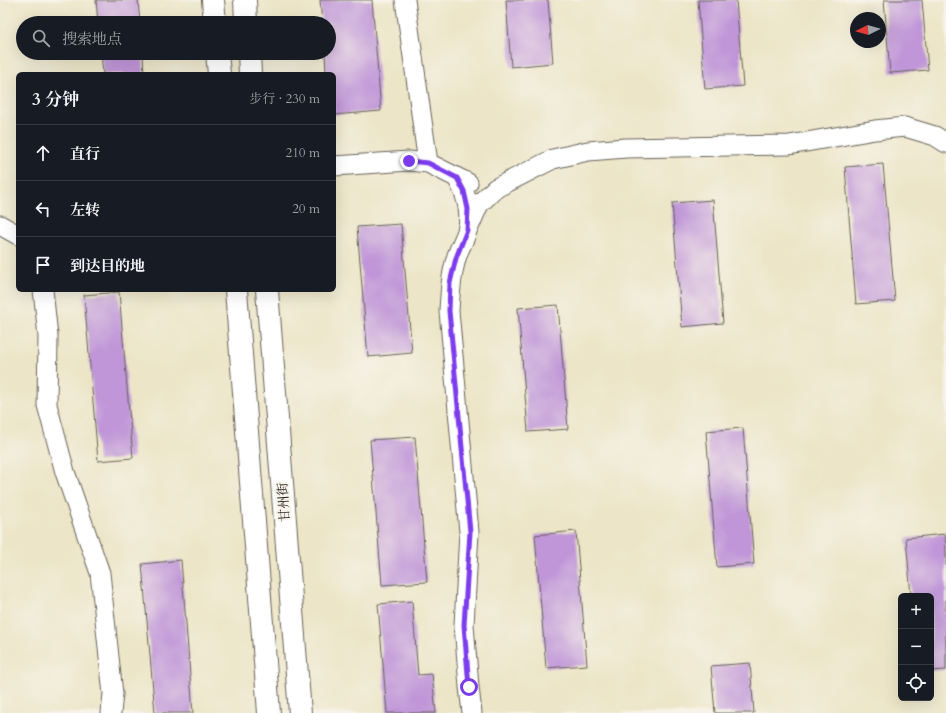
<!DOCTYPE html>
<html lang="zh">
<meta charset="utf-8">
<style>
:root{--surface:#171b24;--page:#20242c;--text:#f1f3f6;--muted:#9ea1a6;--line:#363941}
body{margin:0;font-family:Cardo,"Noto Serif SC",serif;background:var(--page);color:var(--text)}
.controls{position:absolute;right:12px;bottom:12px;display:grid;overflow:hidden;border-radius:6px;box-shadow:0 4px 16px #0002}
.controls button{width:36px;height:36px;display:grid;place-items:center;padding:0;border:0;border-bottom:1px solid var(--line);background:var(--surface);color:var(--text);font:20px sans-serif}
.compass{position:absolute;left:850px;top:12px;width:36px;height:36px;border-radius:50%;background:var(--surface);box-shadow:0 4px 16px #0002;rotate:265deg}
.stop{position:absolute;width:12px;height:12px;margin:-9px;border:3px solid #7c3aed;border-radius:50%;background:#fff}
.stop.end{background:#7c3aed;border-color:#fff;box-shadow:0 1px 4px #0008}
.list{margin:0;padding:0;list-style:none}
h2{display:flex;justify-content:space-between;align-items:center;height:52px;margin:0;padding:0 16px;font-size:17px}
h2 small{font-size:13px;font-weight:400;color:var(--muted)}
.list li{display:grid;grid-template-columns:26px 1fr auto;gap:12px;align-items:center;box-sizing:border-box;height:56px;padding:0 16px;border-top:1px solid var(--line)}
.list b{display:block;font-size:15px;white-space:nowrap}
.list em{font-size:13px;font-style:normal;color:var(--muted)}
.icon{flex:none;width:22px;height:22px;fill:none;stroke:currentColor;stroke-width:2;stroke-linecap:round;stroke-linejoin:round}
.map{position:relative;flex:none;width:946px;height:713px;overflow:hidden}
.search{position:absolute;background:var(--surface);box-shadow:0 4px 16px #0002;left:16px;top:16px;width:320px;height:44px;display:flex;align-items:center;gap:10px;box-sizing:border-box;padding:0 14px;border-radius:22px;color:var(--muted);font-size:15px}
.panel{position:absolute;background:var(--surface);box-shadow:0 4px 16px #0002;left:16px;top:72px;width:320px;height:220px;border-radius:6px}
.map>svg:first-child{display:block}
.building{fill:#c096d8}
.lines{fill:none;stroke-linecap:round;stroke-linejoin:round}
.street-casing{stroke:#656258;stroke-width:21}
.secondary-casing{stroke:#656258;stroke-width:24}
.street{stroke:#fff;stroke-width:19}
.secondary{stroke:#fff;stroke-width:22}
.route{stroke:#7c3aed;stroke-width:5}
.labels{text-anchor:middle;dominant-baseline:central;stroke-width:4;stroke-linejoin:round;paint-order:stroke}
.street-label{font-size:13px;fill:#1c1c1c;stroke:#f7f3e8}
</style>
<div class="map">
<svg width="946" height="713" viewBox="0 0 946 713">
<rect width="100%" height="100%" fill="#f7f3e8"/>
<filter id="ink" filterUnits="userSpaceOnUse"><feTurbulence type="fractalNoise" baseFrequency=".025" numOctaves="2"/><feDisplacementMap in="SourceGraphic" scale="8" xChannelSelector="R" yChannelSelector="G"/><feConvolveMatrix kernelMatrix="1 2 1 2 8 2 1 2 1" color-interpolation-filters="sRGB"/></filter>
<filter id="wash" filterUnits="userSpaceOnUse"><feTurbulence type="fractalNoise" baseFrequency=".012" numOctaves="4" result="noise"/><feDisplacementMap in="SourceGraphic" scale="16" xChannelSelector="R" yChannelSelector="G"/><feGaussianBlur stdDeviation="0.9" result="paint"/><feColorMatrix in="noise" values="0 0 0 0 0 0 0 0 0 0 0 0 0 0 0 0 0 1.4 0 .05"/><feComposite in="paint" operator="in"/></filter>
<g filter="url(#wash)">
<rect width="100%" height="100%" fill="#ece5c7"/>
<g id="blocks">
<path class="building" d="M96,0H138L140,23H98Z
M320,0H372L381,111L334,115V74H326L325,53H329V23H322Z
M506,0H548L553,63L511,67Z
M698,0H736L743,86L705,89Z
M884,0H922L928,70L890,73Z
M101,53H143L144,74H103Z
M883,164L895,301L856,304L845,167Z
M713,200L723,323L682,327L672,203Z
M401,224L412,353L368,357L357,227Z
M119,292L133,458L98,461L84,295Z
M558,305L568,429L528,432L518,308Z
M743,428L754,564L717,567L706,431Z
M415,437L427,582L382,585L370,440Z
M576,531L587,665L546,668L535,535Z
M945,534L946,551V670L931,671V596H911L906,538Z
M181,560L193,713H155L142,564Z
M412,601L418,675L432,674L436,713H387L378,604Z
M750,663L754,713H715L711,666Z"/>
</g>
</g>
<g filter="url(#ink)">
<use href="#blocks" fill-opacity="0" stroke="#656258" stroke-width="1"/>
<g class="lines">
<g class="street-casing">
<path id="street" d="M405,0L428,163
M334,166L409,161L428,163L468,183
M457,178C466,193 472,213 467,231C464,241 458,250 456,259C451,276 450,293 449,311L469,532L464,625L469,687L472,713
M0,225L18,235
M469,227L479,204L496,188L553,159L588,151L626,148L789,145L875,130L905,127L935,136L946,143
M43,290L48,336L47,405L65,472L100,573L113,694L111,713"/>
</g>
<g class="secondary-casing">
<path id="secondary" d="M213,0L215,23
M245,0L246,23
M217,53L219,74
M249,53L250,74
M236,290L269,713
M267,290L300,713"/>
</g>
<use href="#street" class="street"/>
<use href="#secondary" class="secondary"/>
</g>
</g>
<g class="lines" filter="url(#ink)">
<path class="route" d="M409,161L428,163L457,178L464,191L468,209L467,230L456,258L450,283L449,311L470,532L464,625L469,687"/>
</g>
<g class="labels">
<g class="street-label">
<text transform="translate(284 502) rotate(-94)">甘州街</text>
</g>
</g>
</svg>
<div class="controls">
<button>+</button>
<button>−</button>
<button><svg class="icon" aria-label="locate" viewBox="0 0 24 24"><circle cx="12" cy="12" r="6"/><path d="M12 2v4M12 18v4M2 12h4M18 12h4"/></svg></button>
</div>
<svg class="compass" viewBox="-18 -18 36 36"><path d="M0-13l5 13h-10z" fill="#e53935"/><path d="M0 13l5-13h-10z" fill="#9ea1a6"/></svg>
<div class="stop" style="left:469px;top:687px"></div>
<div class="stop end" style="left:409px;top:161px"></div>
<div class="search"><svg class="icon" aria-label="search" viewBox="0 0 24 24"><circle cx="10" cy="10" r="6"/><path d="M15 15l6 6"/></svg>搜索地点</div>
<section class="panel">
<h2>3 分钟<small>步行 · 230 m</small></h2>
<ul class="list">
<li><svg class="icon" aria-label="ahead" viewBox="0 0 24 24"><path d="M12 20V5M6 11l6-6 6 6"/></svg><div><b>直行</b></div><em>210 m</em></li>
<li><svg class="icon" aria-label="left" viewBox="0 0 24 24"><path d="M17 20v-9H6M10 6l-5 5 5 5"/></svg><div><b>左转</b></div><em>20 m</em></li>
<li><svg class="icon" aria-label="arrive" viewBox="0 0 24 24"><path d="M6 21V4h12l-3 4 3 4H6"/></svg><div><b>到达目的地</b></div></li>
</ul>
</section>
</div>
